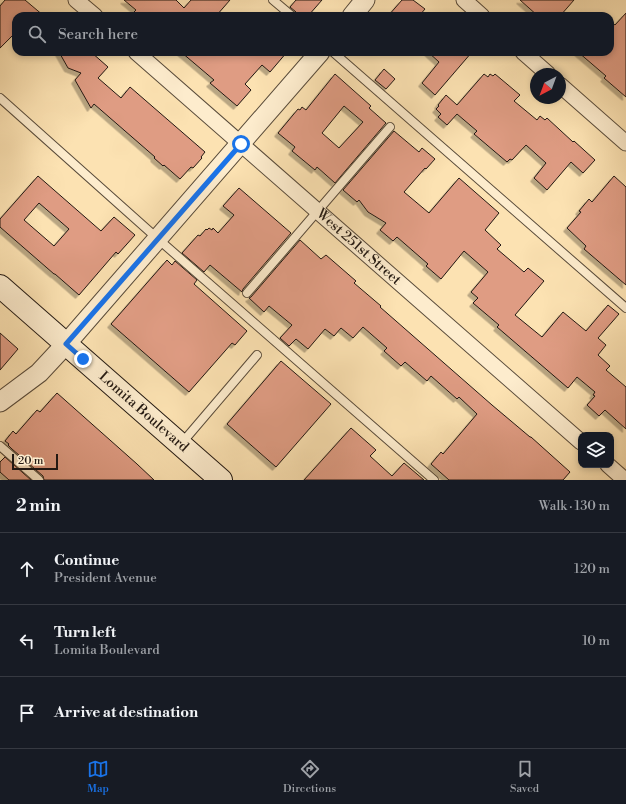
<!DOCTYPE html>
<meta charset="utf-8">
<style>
:root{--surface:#171b24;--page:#242831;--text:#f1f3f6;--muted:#9ea1a6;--line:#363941;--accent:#1a73e8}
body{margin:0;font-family:"Libre Bodoni",serif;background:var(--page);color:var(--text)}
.controls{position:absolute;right:12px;bottom:12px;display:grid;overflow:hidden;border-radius:8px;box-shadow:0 2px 6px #0003}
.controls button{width:36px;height:36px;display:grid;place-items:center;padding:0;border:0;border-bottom:1px solid var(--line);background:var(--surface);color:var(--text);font:20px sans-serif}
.compass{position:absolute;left:530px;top:68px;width:36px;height:36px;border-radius:50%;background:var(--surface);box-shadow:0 2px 6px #0003;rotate:221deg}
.scale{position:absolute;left:12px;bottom:10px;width:46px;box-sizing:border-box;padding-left:4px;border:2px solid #231912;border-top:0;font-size:11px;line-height:14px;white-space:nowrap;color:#231912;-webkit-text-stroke:3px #fdeccd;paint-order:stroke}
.stop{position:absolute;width:12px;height:12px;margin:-9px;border:3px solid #1a73e8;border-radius:50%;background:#fff}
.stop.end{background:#1a73e8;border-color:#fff;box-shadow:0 1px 4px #0008}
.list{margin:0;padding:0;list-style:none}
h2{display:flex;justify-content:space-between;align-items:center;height:52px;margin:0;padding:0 16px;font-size:17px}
h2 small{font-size:13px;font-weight:400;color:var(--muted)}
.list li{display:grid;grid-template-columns:26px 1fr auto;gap:12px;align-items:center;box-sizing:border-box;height:72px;padding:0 16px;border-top:1px solid var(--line)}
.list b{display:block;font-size:15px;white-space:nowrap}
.list p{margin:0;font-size:13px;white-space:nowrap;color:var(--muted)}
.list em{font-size:13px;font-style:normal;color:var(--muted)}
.icon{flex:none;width:22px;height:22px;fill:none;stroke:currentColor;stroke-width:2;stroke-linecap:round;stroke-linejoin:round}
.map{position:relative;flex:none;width:626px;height:480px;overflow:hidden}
.search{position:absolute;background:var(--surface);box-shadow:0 2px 6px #0003;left:12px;right:12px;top:12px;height:44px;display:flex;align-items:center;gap:10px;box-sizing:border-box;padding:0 14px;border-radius:12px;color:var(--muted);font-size:15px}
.sheet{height:268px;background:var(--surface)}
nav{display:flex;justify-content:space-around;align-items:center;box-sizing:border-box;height:56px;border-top:1px solid var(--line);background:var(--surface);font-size:11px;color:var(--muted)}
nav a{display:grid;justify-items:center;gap:2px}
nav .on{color:var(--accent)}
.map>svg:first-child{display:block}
.building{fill:#df9c83;stroke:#231912;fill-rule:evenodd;filter:url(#shadow)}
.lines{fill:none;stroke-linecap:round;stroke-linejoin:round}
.service-casing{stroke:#594b3a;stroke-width:10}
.minor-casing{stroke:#594b3a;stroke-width:17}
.tertiary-casing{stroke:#594b3a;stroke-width:21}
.secondary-casing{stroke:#231912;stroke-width:24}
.service{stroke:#fdeccd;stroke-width:8}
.minor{stroke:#fdeccd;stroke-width:15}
.tertiary{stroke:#fdeccd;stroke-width:19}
.secondary{stroke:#fdeccd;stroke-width:22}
.route{stroke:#1a73e8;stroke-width:5}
.labels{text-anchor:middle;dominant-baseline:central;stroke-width:4;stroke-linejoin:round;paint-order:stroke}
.street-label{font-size:14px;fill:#231912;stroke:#fdeccd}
</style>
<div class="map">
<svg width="626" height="480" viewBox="0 0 626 480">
<defs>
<filter id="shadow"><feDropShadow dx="-3.5" dy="3.5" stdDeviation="0" flood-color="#0004"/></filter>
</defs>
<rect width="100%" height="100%" fill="#fce2b2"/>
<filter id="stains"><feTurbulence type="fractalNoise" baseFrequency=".005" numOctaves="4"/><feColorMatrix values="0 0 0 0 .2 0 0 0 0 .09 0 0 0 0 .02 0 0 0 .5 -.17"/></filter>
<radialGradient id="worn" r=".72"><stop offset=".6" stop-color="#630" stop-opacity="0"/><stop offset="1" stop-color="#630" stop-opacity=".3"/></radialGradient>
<path class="building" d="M5,0H25L44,16H16V32L0,48V6Z
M124,0H176L184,8L191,0H230L216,16H130L136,10Z
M296,0H322L308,16H297L296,12L290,7Z
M402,0H413L425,9L419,16H388Z
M520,0H574L560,16H538Z
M626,13V97L604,78L606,76L578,52H610V21L615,25Z
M59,52H91L108,67L98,78L121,98L130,87L205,152L201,157L202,158L193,168L191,167L180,179L164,165L163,166L154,158L155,157L94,104L91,108L75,80L81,73L68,68Z
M181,52H287L270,72L262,65L245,84L251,90L237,106L210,83L214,80Z
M428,52H472L435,95L422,83L439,62Z
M384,69L395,79L386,89L375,80Z
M335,74L371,106L369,108L386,123L335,183L317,167L315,170L292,151L295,147L278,133L298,109L300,110L302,107L306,110ZM344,106L363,122L339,148L322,133Z
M484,74L488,77L490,74L493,76L495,74L520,95L514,101L537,120L540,116L545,120L547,118L573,142L574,141L595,160L583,173L571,162L547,190L534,178L546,163L526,145L512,160L510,159L507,162L474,134L477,131L457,114L447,125L438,117L441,114L436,109L439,106L438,105L446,95L457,105Z
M394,131L419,152L422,148L435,159L426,169L425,168L404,192L429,213L459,178L499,213L485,230L501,245L497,249L524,272L528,268L544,281L515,315L542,337L563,312L586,331L608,305L619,314L598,338L606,345L598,355L610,366L606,370L626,387V429L605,410L599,416L587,405L595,396L593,395L595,392L577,377L568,388L497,327L499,325L473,303L478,298L471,292L488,272L464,251L441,279L426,266L428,264L397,237L393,241L380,230L386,223L368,212L359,200L357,202L343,190Z
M38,176L101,231L114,217L135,235L118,254L116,252L79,295L55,274H54L0,227V219ZM39,203L69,229L54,246L24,220Z
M614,176L626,187V285L584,249L586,246L567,228L581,212L579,211L589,199L592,202Z
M239,188L291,233L243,289L242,292L210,265L204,272L182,253L198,235L200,236L206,229L207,230L209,228L212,230L213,228L218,233L234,215L223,206Z
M300,240L321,259L326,255L356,281L354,283L381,306L380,307L492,405L530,437H531L570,472L563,480H449L431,464L441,452L443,454L477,414L459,397L457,399L431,376L427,381L405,362L401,366L384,351L387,348L363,327L353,338L341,328L334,336L325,329L308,349L296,339L289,346L280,338L292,325L269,306L264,312L249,298L251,297Z
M167,260L172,265L175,261L197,280L194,284L247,331L235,345L232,343L189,392L111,324Z
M0,333L18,349L0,370Z
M281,361L331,404L276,467L227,424Z
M57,393L137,464L154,480H44L43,476L12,449L8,445L9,444L5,441L13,431L16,434L37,410L40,412Z
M351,428L376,450L370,456L392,476L404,463L424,480H304Z
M5,457L31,480H9L0,472V462Z"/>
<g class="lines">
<g class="service-casing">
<path id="service" d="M273,0L292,16
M333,52L626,308
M0,98L158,239L434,480
M247,293L390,127
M181,444L257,355
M0,446L39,480"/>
</g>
<g class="minor-casing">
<g id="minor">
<path d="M76,0L95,16"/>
<path d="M464,0L482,16"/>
<path id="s1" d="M136,52L581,442"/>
<path d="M523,52L548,74"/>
<path d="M560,85L626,143"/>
<path d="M608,465L625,480"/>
</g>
</g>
<g class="tertiary-casing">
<path id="tertiary" d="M352,16L365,0
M0,402L39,373L66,344L320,52"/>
</g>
<g class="secondary-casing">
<g id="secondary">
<path id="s2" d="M0,286L221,480"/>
</g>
</g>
<use href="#service" class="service"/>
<use href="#minor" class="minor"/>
<use href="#tertiary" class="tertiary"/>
<use href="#secondary" class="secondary"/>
</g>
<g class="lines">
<path class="route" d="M83,359L66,344L241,144"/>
</g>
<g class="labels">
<g class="street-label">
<text stroke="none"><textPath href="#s1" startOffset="296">West 251st Street</textPath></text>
<text stroke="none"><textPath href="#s2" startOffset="191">Lomita Boulevard</textPath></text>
</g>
</g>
<rect width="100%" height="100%" filter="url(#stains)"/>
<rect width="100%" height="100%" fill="url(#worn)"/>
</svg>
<div class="controls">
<button><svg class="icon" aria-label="layers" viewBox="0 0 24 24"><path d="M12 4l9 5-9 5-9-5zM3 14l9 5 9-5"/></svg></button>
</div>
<svg class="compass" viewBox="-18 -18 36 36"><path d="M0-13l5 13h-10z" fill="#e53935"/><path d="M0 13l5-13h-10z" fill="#9ea1a6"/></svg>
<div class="scale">20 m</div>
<div class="stop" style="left:241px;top:144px"></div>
<div class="stop end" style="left:83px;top:359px"></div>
<div class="search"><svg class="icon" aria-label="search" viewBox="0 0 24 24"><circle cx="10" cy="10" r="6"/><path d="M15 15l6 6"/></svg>Search here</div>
</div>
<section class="sheet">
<h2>2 min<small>Walk · 130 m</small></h2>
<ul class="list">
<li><svg class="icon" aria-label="ahead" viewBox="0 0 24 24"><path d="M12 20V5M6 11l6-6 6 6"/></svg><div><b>Continue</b><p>President Avenue</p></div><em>120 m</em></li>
<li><svg class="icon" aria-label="left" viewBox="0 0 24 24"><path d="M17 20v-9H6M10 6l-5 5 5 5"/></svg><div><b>Turn left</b><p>Lomita Boulevard</p></div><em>10 m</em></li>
<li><svg class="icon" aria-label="arrive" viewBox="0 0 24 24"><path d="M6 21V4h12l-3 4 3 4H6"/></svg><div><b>Arrive at destination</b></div></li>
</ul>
</section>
<nav>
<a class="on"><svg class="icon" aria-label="map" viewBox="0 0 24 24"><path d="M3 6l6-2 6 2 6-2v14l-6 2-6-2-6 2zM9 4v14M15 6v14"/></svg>Map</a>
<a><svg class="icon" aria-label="directions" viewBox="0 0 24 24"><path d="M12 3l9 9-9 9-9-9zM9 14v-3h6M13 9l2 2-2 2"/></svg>Directions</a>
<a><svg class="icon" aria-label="saved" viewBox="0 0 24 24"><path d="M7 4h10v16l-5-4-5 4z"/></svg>Saved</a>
</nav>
